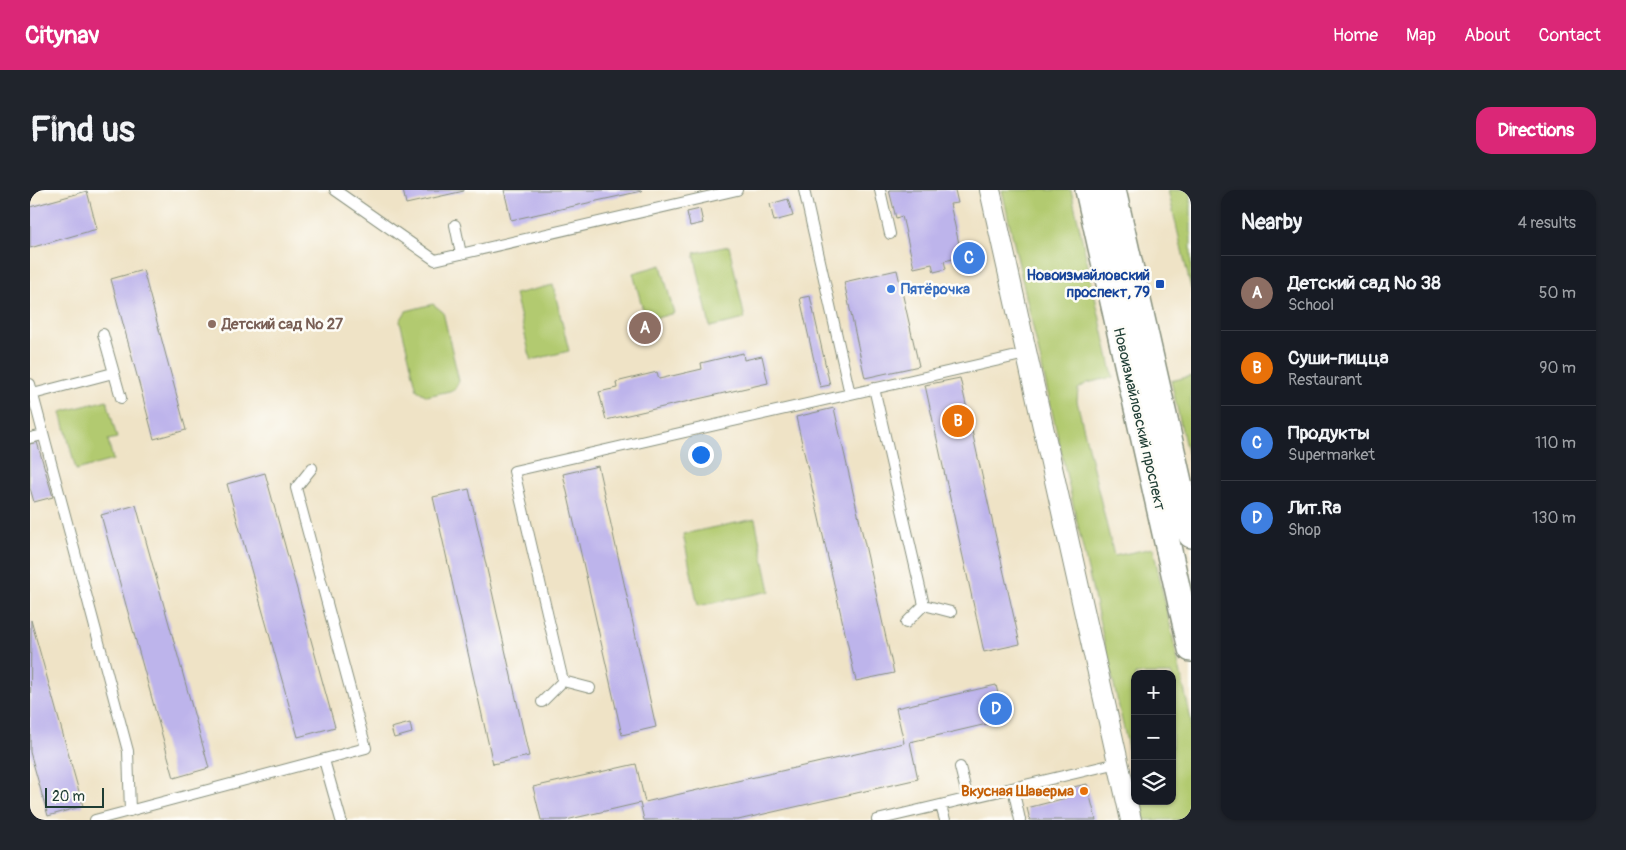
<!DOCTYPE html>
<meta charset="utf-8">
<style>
:root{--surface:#171b24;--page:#20242c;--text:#f1f3f6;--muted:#9ea1a6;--line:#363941;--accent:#db2777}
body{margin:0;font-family:Pangolin,sans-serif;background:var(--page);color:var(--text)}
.controls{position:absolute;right:15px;bottom:15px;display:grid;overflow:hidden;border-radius:10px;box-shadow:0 1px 4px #0004}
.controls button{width:45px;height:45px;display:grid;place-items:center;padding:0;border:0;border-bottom:1px solid var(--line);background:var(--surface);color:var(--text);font:25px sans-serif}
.scale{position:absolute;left:15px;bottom:12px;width:59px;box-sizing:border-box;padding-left:5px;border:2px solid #1f3d34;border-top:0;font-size:14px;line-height:18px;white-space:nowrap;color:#1f3d34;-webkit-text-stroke:4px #fdfcf7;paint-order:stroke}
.you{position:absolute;left:670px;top:264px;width:18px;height:18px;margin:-12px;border:4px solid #fff;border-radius:50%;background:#1a73e8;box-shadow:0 0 0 8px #1a73e833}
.badge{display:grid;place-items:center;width:32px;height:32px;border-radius:50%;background:var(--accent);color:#fff;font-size:16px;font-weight:700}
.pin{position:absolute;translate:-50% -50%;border:2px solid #fff;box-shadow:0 1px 5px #0006}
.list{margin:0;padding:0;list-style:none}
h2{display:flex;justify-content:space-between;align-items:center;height:65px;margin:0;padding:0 20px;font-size:21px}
h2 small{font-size:16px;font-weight:400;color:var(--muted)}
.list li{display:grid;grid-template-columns:32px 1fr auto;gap:15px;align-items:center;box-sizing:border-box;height:75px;padding:0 20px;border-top:1px solid var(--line)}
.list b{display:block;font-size:19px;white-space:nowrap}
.list p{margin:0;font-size:16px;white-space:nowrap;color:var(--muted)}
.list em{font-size:16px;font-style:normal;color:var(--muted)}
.icon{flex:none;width:28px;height:28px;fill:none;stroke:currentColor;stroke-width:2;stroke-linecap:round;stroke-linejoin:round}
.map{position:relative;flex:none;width:1161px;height:630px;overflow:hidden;border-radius:15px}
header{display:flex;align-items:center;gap:30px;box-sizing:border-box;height:70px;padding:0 25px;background:var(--accent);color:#fff}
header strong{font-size:24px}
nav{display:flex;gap:28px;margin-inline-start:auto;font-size:18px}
.intro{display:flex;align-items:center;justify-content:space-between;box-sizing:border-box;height:120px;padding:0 30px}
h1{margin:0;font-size:35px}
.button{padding:12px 22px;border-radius:15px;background:var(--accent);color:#fff;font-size:18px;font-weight:700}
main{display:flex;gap:30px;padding:0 30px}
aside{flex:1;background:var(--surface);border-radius:15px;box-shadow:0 1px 4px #0004}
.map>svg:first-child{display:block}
.green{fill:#b2ca6f;stroke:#688452}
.building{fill:#bdb4eb}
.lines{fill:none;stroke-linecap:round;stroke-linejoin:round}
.service-casing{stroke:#87907d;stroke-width:12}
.minor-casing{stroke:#87907d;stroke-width:22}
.tertiary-casing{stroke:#87907d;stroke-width:28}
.service{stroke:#fff;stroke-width:10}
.minor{stroke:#fff;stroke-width:20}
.tertiary{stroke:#fff;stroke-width:25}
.transit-dot{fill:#1a4fb4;stroke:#fdfcf7;stroke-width:2}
.shop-dot{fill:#3f7fe0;stroke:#fdfcf7;stroke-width:2}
.education-dot{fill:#8d6e63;stroke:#fdfcf7;stroke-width:2}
.food-dot{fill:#e8710a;stroke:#fdfcf7;stroke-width:2}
.labels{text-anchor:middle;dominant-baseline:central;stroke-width:5;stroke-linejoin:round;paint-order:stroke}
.transit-label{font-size:15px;font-weight:bold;fill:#164399;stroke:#fdfcf7;text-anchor:end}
.shop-label{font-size:15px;font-weight:bold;fill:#366cbe;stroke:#fdfcf7;text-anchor:start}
.education-label{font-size:15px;font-weight:bold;fill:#785e54;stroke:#fdfcf7;text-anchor:start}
.street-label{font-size:15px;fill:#1f3d34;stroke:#fdfcf7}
.food-label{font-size:15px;font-weight:bold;fill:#c56008;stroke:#fdfcf7;text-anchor:end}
</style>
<header>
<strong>Citynav</strong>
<nav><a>Home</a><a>Map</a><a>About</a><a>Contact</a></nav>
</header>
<div class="intro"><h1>Find us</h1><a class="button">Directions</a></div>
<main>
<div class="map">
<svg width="1161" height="630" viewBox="0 0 1161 630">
<rect width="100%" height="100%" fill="#fdfcf7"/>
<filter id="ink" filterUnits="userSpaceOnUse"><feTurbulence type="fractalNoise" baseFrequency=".02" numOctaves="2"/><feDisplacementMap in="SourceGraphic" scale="10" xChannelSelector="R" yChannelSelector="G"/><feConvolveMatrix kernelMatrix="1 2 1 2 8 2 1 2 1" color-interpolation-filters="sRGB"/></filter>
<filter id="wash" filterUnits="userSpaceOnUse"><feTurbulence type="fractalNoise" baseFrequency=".0096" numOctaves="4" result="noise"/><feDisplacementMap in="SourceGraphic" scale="20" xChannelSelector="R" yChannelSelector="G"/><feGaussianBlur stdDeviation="1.12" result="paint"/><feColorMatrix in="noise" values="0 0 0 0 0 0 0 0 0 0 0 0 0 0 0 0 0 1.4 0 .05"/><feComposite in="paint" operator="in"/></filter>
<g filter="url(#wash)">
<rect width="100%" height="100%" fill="#efe3c6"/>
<path class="green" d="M972,0H1041L1083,187L1057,193L1048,199L1047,211L1084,366L1123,358L1161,530V630H1114L1110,611H1142V484H1105V588Z
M1138,0H1161V99Z
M699,56L715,129L680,137L664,63Z
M631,75L644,123L616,131L603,83Z
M523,95L539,161L501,170L485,104Z
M403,114L413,122L429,191L424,200L397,206L387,200L370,131L376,121Z
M1161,186V280L1141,191Z
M77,210L87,248L78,250L83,270L46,280L31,222Z
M725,329L740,401L668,416L653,344Z"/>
<g id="blocks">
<path class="building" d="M373,0H434V1L376,14Z
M474,0H611L612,1L481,30Z
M859,0H925L928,13L920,14L932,67L914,71L916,79L904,82L902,74L884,78L872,26L866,28Z
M57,1L67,39L0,58V17Z
M758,9L763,26L744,31L740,14Z
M670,19L673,33L660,36L657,22Z
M113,80L156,240L124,249L81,89Z
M867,80L889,176L835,188L814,92Z
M780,106L800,195L790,197L770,108Z
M713,163L714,170L732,166L738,193L576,230L569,202L587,198L586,192L627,182L629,189L672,179L671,173Z
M930,188L990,454L954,462L895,195Z
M804,218L864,483L826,491L766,227Z
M7,252L23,307L4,312L0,298V254Z
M568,276L626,537L592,545L533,284Z
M235,283L305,537L268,547L197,294Z
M439,299L499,566L463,574L403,307Z
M106,315L179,578L144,588L71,325Z
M1,430L53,616L18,626L0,562Z
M966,495L974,530L880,552L888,589L708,630H614L610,613L536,630H511L503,597L606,574L615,612L874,553L866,518Z
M380,533L382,543L364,548L361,538Z
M1057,594L1066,630H1000L997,618L1036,608L1034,599Z"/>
</g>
</g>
<g filter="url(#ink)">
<use href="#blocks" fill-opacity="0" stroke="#87907d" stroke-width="1"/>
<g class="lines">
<g class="service-casing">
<path id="service" d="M305,0L405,70L707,0
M774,0L820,204
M850,0L860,44
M425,35L431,64
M73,144L91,208
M0,194L98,561L100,621
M844,198L894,415
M3,204L83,183
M0,248L13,245
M894,415L921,422
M876,433L894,415
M533,491L484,281L996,164
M533,491L560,498
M512,512L533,491
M294,570L311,630
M930,577L938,609
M983,598L990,630
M911,616L915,630
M65,630L336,558L266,298L282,278
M847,630L1088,573"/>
</g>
<g class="minor-casing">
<path id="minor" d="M960,0L1101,630"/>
</g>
<g class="tertiary-casing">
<path id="tertiary" d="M1058,0L1161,459
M1083,0L1161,345"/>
</g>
<use href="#service" class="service"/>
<use href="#minor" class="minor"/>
<use href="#tertiary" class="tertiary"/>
</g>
</g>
<rect class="transit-dot" x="1125" y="89" width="10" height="10" rx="2.5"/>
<circle class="shop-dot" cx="861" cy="99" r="5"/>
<circle class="education-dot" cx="182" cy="134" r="5"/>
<circle class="food-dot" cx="1054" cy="601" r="5"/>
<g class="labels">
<g class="transit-label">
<text x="1120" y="85">Новоизмайловский<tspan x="1120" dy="17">проспект, 79</tspan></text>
</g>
<g class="shop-label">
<text x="871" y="99">Пятёрочка</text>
</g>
<g class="education-label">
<text x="192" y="134">Детский сад № 27</text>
</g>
<g class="street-label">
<text transform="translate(1109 229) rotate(77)">Новоизмайловский проспект</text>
</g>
<g class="food-label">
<text x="1044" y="601">Вкусная Шаверма</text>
</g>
</g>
</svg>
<div class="controls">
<button>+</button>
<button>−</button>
<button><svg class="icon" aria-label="layers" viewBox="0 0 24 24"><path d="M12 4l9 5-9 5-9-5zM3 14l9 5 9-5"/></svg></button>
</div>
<div class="scale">20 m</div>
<div class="you"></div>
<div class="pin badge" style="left:615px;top:138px;background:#8d6e63">A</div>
<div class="pin badge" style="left:928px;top:231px;background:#e8710a">B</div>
<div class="pin badge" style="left:939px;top:68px;background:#3f7fe0">C</div>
<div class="pin badge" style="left:966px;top:519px;background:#3f7fe0">D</div>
</div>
<aside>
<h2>Nearby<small>4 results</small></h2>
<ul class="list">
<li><span class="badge" style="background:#8d6e63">A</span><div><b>Детский сад № 38</b><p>School</p></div><em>50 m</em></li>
<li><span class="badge" style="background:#e8710a">B</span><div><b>Суши-пицца</b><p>Restaurant</p></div><em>90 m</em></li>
<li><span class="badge" style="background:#3f7fe0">C</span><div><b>Продукты</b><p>Supermarket</p></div><em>110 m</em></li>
<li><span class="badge" style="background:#3f7fe0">D</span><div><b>Лит.Ra</b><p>Shop</p></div><em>130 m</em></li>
</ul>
</aside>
</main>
